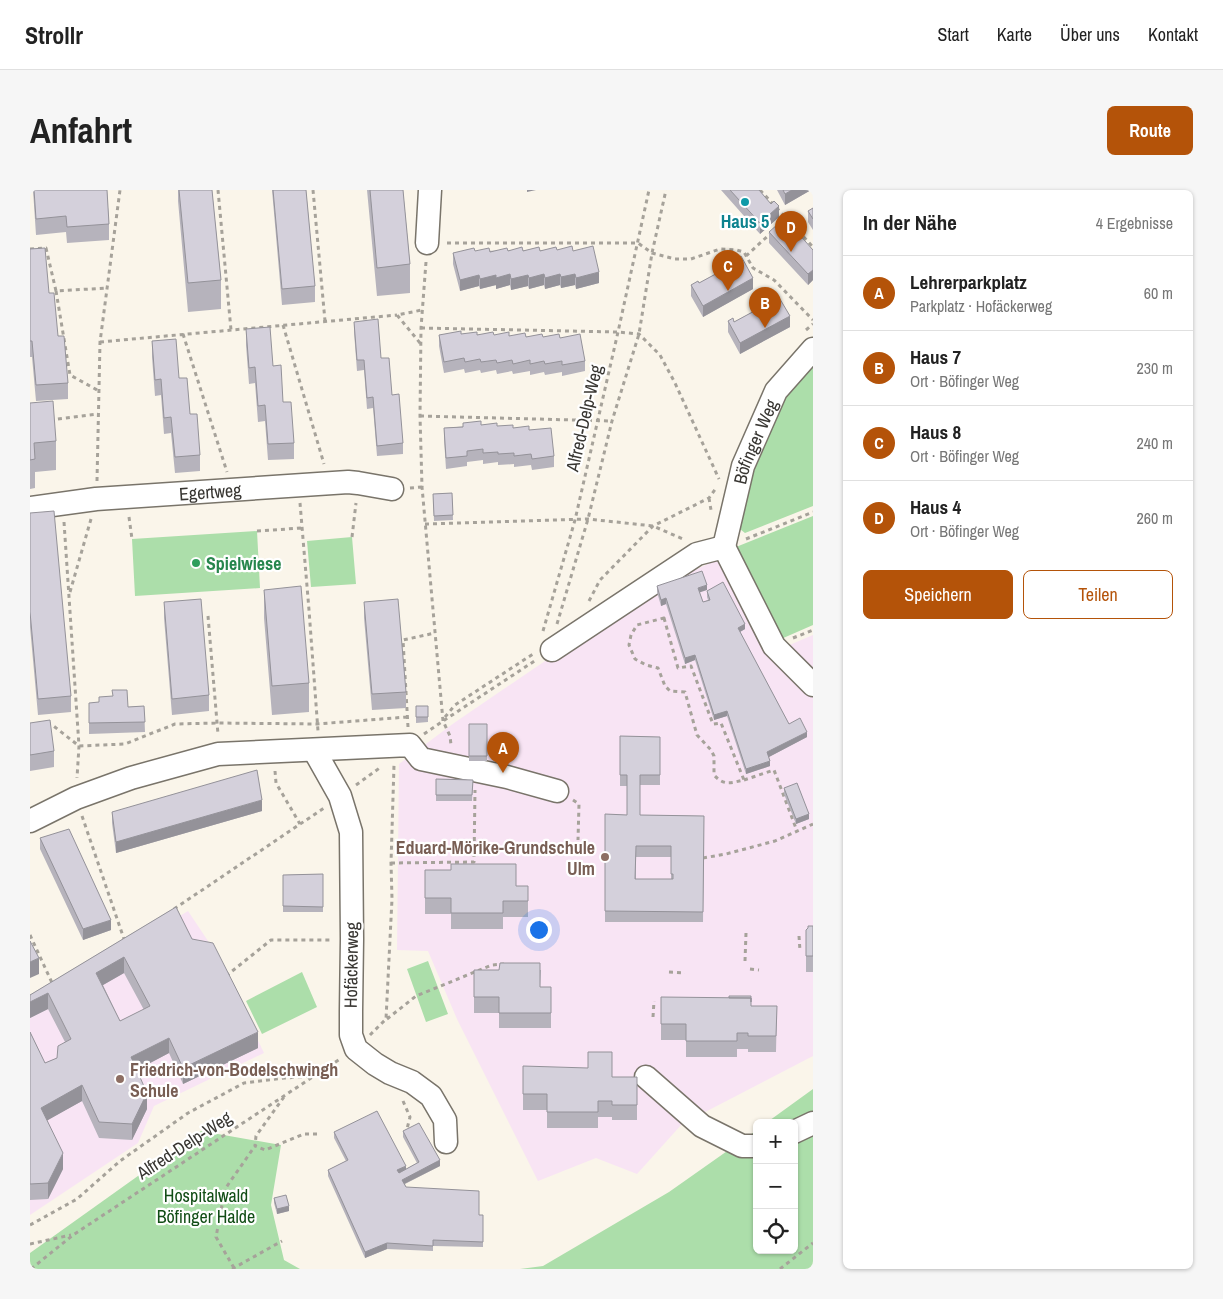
<!DOCTYPE html>
<html lang="de">
<meta charset="utf-8">
<style>
:root{--surface:#fff;--page:#f6f6f6;--text:#222;--muted:#767676;--line:#e0e0e0;--accent:#b45309}
body{margin:0;font-family:"Archivo Narrow",sans-serif;background:var(--page);color:var(--text)}
.controls{position:absolute;right:15px;bottom:15px;display:grid;overflow:hidden;border-radius:8px;box-shadow:0 1px 4px #0004}
.controls button{width:45px;height:45px;display:grid;place-items:center;padding:0;border:0;border-bottom:1px solid var(--line);background:var(--surface);color:var(--text);font:25px sans-serif}
.you{position:absolute;left:508px;top:739px;width:18px;height:18px;margin:-12px;border:4px solid #fff;border-radius:50%;background:#1a73e8;box-shadow:0 0 0 8px #1a73e833}
.badge{display:grid;place-items:center;width:32px;height:32px;border-radius:50%;background:var(--accent);color:#fff;font-size:16px;font-weight:700}
.pin{position:absolute;translate:-50% -41px;filter:drop-shadow(0 1px 2px #0008)}
.pin::after{content:'';position:absolute;top:26px;width:18px;height:15px;background:inherit;clip-path:polygon(0 0,100% 0,50% 100%)}
.list{margin:0;padding:0;list-style:none}
h2{display:flex;justify-content:space-between;align-items:center;height:65px;margin:0;padding:0 20px;font-size:21px}
h2 small{font-size:16px;font-weight:400;color:var(--muted)}
.list li{display:grid;grid-template-columns:32px 1fr auto;gap:15px;align-items:center;box-sizing:border-box;height:75px;padding:0 20px;border-top:1px solid var(--line)}
.list b{display:block;font-size:19px;white-space:nowrap}
.list p{margin:0;font-size:16px;white-space:nowrap;color:var(--muted)}
.list em{font-size:16px;font-style:normal;color:var(--muted)}
.actions{display:flex;gap:10px;padding:15px 20px}
.actions a{flex:1;padding:11px 0;border:1px solid var(--accent);border-radius:8px;text-align:center;font-size:18px;color:var(--accent)}
.actions .main{background:var(--accent);color:#fff}
.icon{flex:none;width:28px;height:28px;fill:none;stroke:currentColor;stroke-width:2;stroke-linecap:round;stroke-linejoin:round}
.map{position:relative;flex:none;width:783px;height:1079px;overflow:hidden;border-radius:8px}
header{display:flex;align-items:center;gap:30px;box-sizing:border-box;height:70px;padding:0 25px;background:var(--surface);border-bottom:1px solid var(--line)}
header strong{font-size:24px}
nav{display:flex;gap:28px;margin-inline-start:auto;font-size:18px}
.intro{display:flex;align-items:center;justify-content:space-between;box-sizing:border-box;height:120px;padding:0 30px}
h1{margin:0;font-size:35px}
.button{padding:12px 22px;border-radius:8px;background:var(--accent);color:#fff;font-size:18px;font-weight:700}
main{display:flex;gap:30px;padding:0 30px}
aside{flex:1;background:var(--surface);border-radius:8px;box-shadow:0 1px 4px #0004}
.map>svg:first-child{display:block}
.education{fill:#f8e4f4}
.green{fill:#acdeaa}
.lines{fill:none;stroke-linecap:round;stroke-linejoin:round}
.minor-casing{stroke:#79746a;stroke-width:25}
.path{stroke:#a6a29a;stroke-width:3;stroke-dasharray:4 4;stroke-linecap:butt}
.minor{stroke:#fff;stroke-width:22}
.wall{fill:#b6b3bc;fill-rule:evenodd}
.shaded-wall{fill:#949299}
.building{fill:#d4d0db;stroke:#949299;fill-rule:evenodd}
.culture-dot{fill:#0f9aa8;stroke:#fff;stroke-width:2}
.leisure-dot{fill:#2e9e5b;stroke:#fff;stroke-width:2}
.education-dot{fill:#8d6e63;stroke:#fff;stroke-width:2}
.labels{text-anchor:middle;dominant-baseline:central;stroke-width:4.5;stroke-linejoin:round;paint-order:stroke}
.culture-label{font-size:18px;font-weight:bold;fill:#0d838f;stroke:#fff}
.street-label{font-size:18px;fill:#383632;stroke:#fff}
.leisure-label{font-size:18px;font-weight:bold;fill:#27864d;stroke:#fff;text-anchor:start}
.education-label{font-size:18px;font-weight:bold;fill:#785e54;stroke:#fff;text-anchor:end}
.park-label{font-size:18px;fill:#114d15;stroke:#fff}
</style>
<header>
<strong>Strollr</strong>
<nav><a>Start</a><a>Karte</a><a>Über uns</a><a>Kontakt</a></nav>
</header>
<div class="intro"><h1>Anfahrt</h1><a class="button">Route</a></div>
<main>
<div class="map">
<svg width="783" height="1079" viewBox="0 0 783 1079">
<rect width="100%" height="100%" fill="#faf5ea"/>
<path class="education" d="M691,368L743,462L783,445V866L652,934L607,984L566,968L508,991L427,829L398,761L367,760L369,574L424,533L518,469L621,400Z
M158,721L188,766L234,863L124,916L108,953L0,1025V817Z"/>
<path class="green" d="M783,175V316L715,343L706,336L724,268L757,202Z
M783,326V435L751,449L706,357Z
M227,341L230,398L105,406L102,349Z
M322,347L326,394L281,397L277,351Z
M398,771L418,824L396,832L377,779Z
M272,782L287,817L232,844L216,811Z
M783,899V1079H490L513,1076L639,1002L727,940V1060H764V933H736Z
M171,941L251,955L241,1015L254,1070L270,1079H0V1063Z"/>
<g class="lines">
<g class="minor-casing">
<g id="minor">
<path d="M397,53L400,0"/>
<path id="s1" d="M0,318L66,309L318,292L328,293L362,299"/>
<path id="s2" d="M694,357L713,276L746,201L783,159"/>
<path d="M694,357L744,456L783,495"/>
<path d="M522,460L667,364L694,357"/>
<path d="M284,560L310,606L321,642L322,749L321,821V845L326,859L345,874L360,883L382,892L401,906L415,930L416,952"/>
<path d="M0,631L46,608L101,588L188,564L380,555L391,569L477,587L527,601"/>
<path d="M616,887L672,936L712,956H727"/>
<path d="M764,942L783,933"/>
</g>
</g>
<path class="path" d="M188,0L201,140
M283,0L295,131
M730,0L783,57
M417,53H608L622,63L645,69H661L690,59L707,60L714,62L723,78L744,90L783,130
M0,59L16,58L26,101L77,98
M716,66L741,43
M396,72L391,138L390,226L392,297L413,531L420,546L421,555
M26,101L40,185L69,201
M253,135L294,274
M391,138L588,142L609,144L630,165L645,193L689,289
M776,140L783,134
M153,144L197,282
M70,152L367,125
M390,153L367,125L392,120
M390,226L582,231
M20,230L68,224
M67,291L70,152L90,0
M380,298L392,297
M679,308L681,320
M270,313L279,420L288,541
M99,327L102,349
M34,332L49,556L47,588
M395,334L558,329L623,336L653,349
M227,341L272,338
M322,347L326,313
M716,349L783,322
M40,402L61,329
M559,411L570,390L623,336L679,308L686,298
M178,426L188,544
M634,428L648,478L661,476L683,534L691,533L714,590C700,593 694,596 684,585V566L681,560L667,545L655,502L640,501L635,496L628,478L616,475L605,469L599,455L601,445L607,435Z
M527,434L558,329L582,231L609,144L622,63L636,0
M513,441L545,330L588,142L619,0
M763,448L783,440
M415,527L425,515L503,464
M17,534H21L49,556L95,554L145,534L188,533L287,534L377,527
M378,537L373,450L405,443
M394,544L413,531L506,470
M245,581L246,593L270,634
M714,590L744,580L767,641
M326,595L351,577
M543,610L549,614L548,650
M52,626L95,752
M673,668L696,664L745,651L783,634
M361,673L444,672L445,600
M144,719L294,618
M0,745L23,795
M769,746L770,761
M715,771L716,743
M720,779L729,780
M639,782L655,783
M196,786L241,750H302
M623,827L624,811
M357,829L386,806L462,775L474,774
M340,845L356,829L362,709L361,673L364,575
M254,907L226,946L225,956L235,960L274,944H291
M373,911L380,927L376,943
M0,1035L47,1009L90,971L158,923L214,893L255,888L282,886
M0,1054L41,1045
M204,1078L186,1047L195,999L225,956
M1,1079L43,1045L310,869
M202,1079L252,1051
M750,1079L783,1053"/>
<use href="#minor" class="minor"/>
</g>
<path class="wall" d="M3,0H77L79,34V50L37,53L36,42L6,45Z
M148,0H182L191,90V119L158,122L148,11Z
M242,0H276L285,96V112L252,115Z
M337,0H373L380,74V103L347,106Z
M691,0H729L741,14L749,27L730,44Z
M747,0H781L755,15Z
M783,18V40L778,32V21Z
M762,37L783,60V90L778,95L739,53V42Z
M0,59L28,146L38,193V209L6,211L2,167H0Z
M527,60L543,61L569,93L546,99L545,95L531,98L530,95L515,99L514,95L499,99L498,96L481,100L480,95L466,99V95L450,99L449,96L430,101L423,74V63L445,61Z
M704,69L723,99L673,127L661,106V95L669,93L704,74Z
M741,107L760,137L710,164L698,142V131L704,132L741,112Z
M324,132L351,168L362,205L373,253V264L347,266L343,218L337,219L334,180L327,181L324,142Z
M216,139L243,176L264,253V269L238,270L235,231L228,232L225,193L219,194L216,155Z
M431,144L530,148L555,171V181L532,186V182L515,185L514,182L500,185V181L483,184L482,181L467,184L466,180L451,183L450,180L435,183L434,179L414,183L409,156V145Z
M122,151L149,188L170,265V281L145,283L141,243L134,244L131,205L125,206L122,167Z
M0,213L26,251V280L5,282V298L0,299Z
M451,235L499,240L524,266V277L502,280L501,275L484,277V274L468,275V272L453,274V270L437,272V276L416,279L414,249V238Z
M422,303L423,330L404,331L403,304Z
M0,323L41,506V522L8,525L0,437Z
M627,396L670,403L673,412L678,410L677,407V401L715,439L710,442L759,534L777,547L739,567L740,576L716,584L697,526L684,530L665,470L655,474L636,414L631,416L627,402Z
M234,400L279,493V522L242,525L234,428Z
M134,412L179,505V521L142,525L134,428Z
M334,412L376,502V518L342,520L334,428Z
M59,513L98,517L114,516L115,542L59,544Z
M386,516H398V532L386,533Z
M0,533L24,561V577L0,581Z
M439,534H457V571H439Z
M590,546L630,547V595H610V625L674,626L673,732H575V624L597,625V596H590ZM606,667H641V689H606Z
M406,589L443,590L442,611H406Z
M754,598L779,629L766,634L754,604Z
M232,621L86,663L82,633V622Z
M10,648L81,740L53,750L10,659Z
M395,680L486,696H498V727H473V739H421V724H395Z
M293,684V722H253V685Z
M146,717L162,749L228,858L153,894L139,863L107,880L117,919L102,950L69,948L52,911L17,930L33,979L18,1009L0,1010V842L15,873L27,868L35,852L18,819L0,828V805ZM94,783L114,820L90,831L73,795Z
M783,736V782H776V740Z
M444,780H511L510,797H521V838H469V823H444Z
M631,807L721,816H747L746,862H718V859H707V867H656V850H631Z
M493,876L582,887H607V930H582V927H568V938H517V920H493Z
M373,941L410,976L375,994L376,997L449,1025H453V1057L403,1056V1061L357,1059L335,1068L298,986V980L316,971L304,948V942L376,979L387,973L373,947Z
M244,1008L259,1021L247,1024L244,1013Z"/>
<path class="shaded-wall" d="M497,0H506L497,2Z
M762,0H781L755,15V4Z
M749,16V27L730,44V33Z
M783,80V90L778,95V84Z
M569,82V93L546,99V88Z
M480,84V95L466,99V88Z
M514,84V95L499,99V88Z
M530,84V95L515,99V88Z
M545,84V95L531,98V87Z
M449,85V96L430,101V90Z
M466,85V95L450,99V89Z
M498,85V96L481,100V89Z
M723,88V99L673,127V116Z
M760,126V137L710,164V153Z
M677,395V400L668,403V398Z
M636,408V414L631,416V410Z
M715,434V439L708,443V438Z
M665,465V470L655,474V468Z
M697,521V526L684,530V525Z
M777,542V547L737,568V562Z
M740,571V576L716,584V579Z
M232,610V621L86,663V652Z
M779,624V629L766,634V629Z
M81,730V740L53,750V739Z
M94,767V783L66,799V783Z
M9,768V784L0,788V772Z
M18,803V819L0,828V812Z
M228,842V858L153,894V878Z
M139,848V863L101,883V867Z
M52,895V911L11,934V918Z
M117,903V919L102,950V934Z
M33,963V979L18,1009V993Z
M410,970V976L372,995V990Z
M376,976V981L367,986V980Z
M259,1016V1021L247,1024V1019Z
M357,1053V1059L335,1068V1062Z"/>
<path class="building" d="M4,0H77L79,34L37,37L36,26L6,29Z
M149,0H182L191,90L158,93Z
M243,0H276L285,96L252,99Z
M340,0H373L380,74L347,78Z
M700,0H729L741,14L744,11L749,16L730,33Z
M753,0H762L755,4Z
M783,18V29L778,21Z
M757,26L762,31L759,33L783,60V80L778,84L739,42Z
M542,56L543,61L563,56L569,82L546,88L545,84L531,87L530,84L515,88L514,84L499,88L498,85L481,89L480,84L466,88V85L450,89L449,85L430,90L423,63L444,58L445,61L459,58L460,62L477,58L478,61L492,57L493,61L509,57L510,61L526,57L527,60Z
M15,58L19,103H24L28,146H34L38,193L6,195L2,151H0V59Z
M711,66L723,88L673,116L661,95L668,91L669,93L706,73L704,69Z
M747,104L760,126L710,153L698,131L703,128L704,132L743,111L741,107Z
M348,129L351,168H359L362,205L369,204L373,253L347,256L343,207L337,208L334,170H327L324,132Z
M240,137L243,176L251,175L253,212H261L264,253L238,254L235,215L228,216L225,177L219,178L216,139Z
M431,141V144L447,142V145L463,142L464,145L479,142V146L495,143L496,147L512,144L513,147L529,144L530,148L550,144L555,171L532,175V171L515,174L514,171L500,174V170L483,174L482,170L467,173L466,170L451,172L450,169L435,172L434,168L414,172L409,145Z
M146,149L149,188H157L160,224H167L170,265L145,267L141,227L134,228L131,189L125,190L122,151Z
M23,211L26,251L4,253L5,269L0,270V213Z
M451,231V235L467,233V236L483,235V238L499,236V240L521,238L524,266L502,269L501,264L484,266V263L468,264V262L453,263V259L437,261V266L416,268L414,238L433,237V233Z
M422,303L423,325L404,326L403,304Z
M24,321L41,506L8,509L0,422V323Z
M672,381L677,395L668,398L673,412L680,410L677,401L693,392L715,434L708,438L759,534L770,528L777,542L737,562L740,571L716,579L697,521L684,525L665,465L655,468L636,408L631,410L627,396Z
M271,396L279,493L242,496L234,400Z
M171,409L179,505L142,509L134,412Z
M368,409L376,502L342,504L334,412Z
M82,500H97L98,517L114,516L115,532L59,533V513L69,512V507L83,506Z
M386,516H398V527H386Z
M20,530L24,561L0,565V533Z
M439,534H457V566H439Z
M590,546L630,547V585H610V625L674,626L673,722L575,721V624L597,625V585H590ZM606,656H641V684H643V689H605Z
M227,580L232,610L86,652L82,622Z
M406,589L443,590L442,605H406Z
M767,593L779,624L766,629L754,598Z
M39,639L81,730L53,739L10,648Z
M421,674H486V696H498V711H473V723H421V708H395V680H421Z
M293,684V717L253,716V685Z
M146,717L162,749L183,753L228,842L153,878L139,848L101,867L117,903L102,934L69,932L52,895L11,918L33,963L18,993L0,994V842L15,873L27,868L28,856L41,849L18,803L0,812V805ZM94,767L120,816L90,831L66,783Z
M778,736H783V766H776V740L778,738Z
M0,751L9,768L0,772Z
M470,773H510V797H521V823H469V807H444V780H469Z
M699,806H721V812V808H699Z
M631,807L721,808V816H747L746,846H718V843H707V851H656V834H631Z
M558,862H582V887H607V915H582V911H568V922H517V904H493V876L558,878Z
M347,921L376,976L367,980L369,983L389,972L373,941L389,933L410,970L372,990L376,997L449,1001V1025H453V1052L403,1050V1056L357,1053L335,1062L298,980L318,970L304,942Z
M256,1005L259,1016L247,1019L244,1008Z"/>
<circle class="culture-dot" cx="715" cy="12" r="5"/>
<circle class="leisure-dot" cx="166" cy="373" r="5"/>
<g class="education-dot">
<circle cx="575" cy="667" r="5"/>
<circle cx="90" cy="889" r="5"/>
</g>
<g class="labels">
<g class="culture-label">
<text x="715" y="31">Haus 5</text>
</g>
<g class="street-label">
<text transform="translate(554 228) rotate(-77)">Alfred-Delp-Weg</text>
<text stroke="none"><textPath href="#s2" startOffset="110">Böfinger Weg</textPath></text>
<text stroke="none"><textPath href="#s1" startOffset="181">Egertweg</textPath></text>
<text transform="translate(321 775) rotate(-89)">Hofäckerweg</text>
<text transform="translate(154 955) rotate(-33)">Alfred-Delp-Weg</text>
</g>
<g class="leisure-label">
<text x="176" y="373">Spielwiese</text>
</g>
<g class="education-label">
<text x="565" y="657">Eduard-Mörike-Grundschule<tspan x="565" dy="21">Ulm</tspan></text>
<text x="100" y="879" text-anchor="start">Friedrich-von-Bodelschwingh<tspan x="100" dy="21">Schule</tspan></text>
</g>
<g class="park-label">
<text x="176" y="1005">Hospitalwald<tspan x="176" dy="21">Böfinger Halde</tspan></text>
</g>
</g>
</svg>
<div class="controls">
<button>+</button>
<button>−</button>
<button><svg class="icon" aria-label="locate" viewBox="0 0 24 24"><circle cx="12" cy="12" r="6"/><path d="M12 2v4M12 18v4M2 12h4M18 12h4"/></svg></button>
</div>
<div class="you"></div>
<div class="pin badge" style="left:473px;top:583px">A</div>
<div class="pin badge" style="left:735px;top:138px">B</div>
<div class="pin badge" style="left:698px;top:101px">C</div>
<div class="pin badge" style="left:761px;top:62px">D</div>
</div>
<aside>
<h2>In der Nähe<small>4 Ergebnisse</small></h2>
<ul class="list">
<li><span class="badge">A</span><div><b>Lehrerparkplatz</b><p>Parkplatz · Hofäckerweg</p></div><em>60 m</em></li>
<li><span class="badge">B</span><div><b>Haus 7</b><p>Ort · Böfinger Weg</p></div><em>230 m</em></li>
<li><span class="badge">C</span><div><b>Haus 8</b><p>Ort · Böfinger Weg</p></div><em>240 m</em></li>
<li><span class="badge">D</span><div><b>Haus 4</b><p>Ort · Böfinger Weg</p></div><em>260 m</em></li>
</ul>
<div class="actions"><a class="main">Speichern</a><a>Teilen</a></div>
</aside>
</main>
